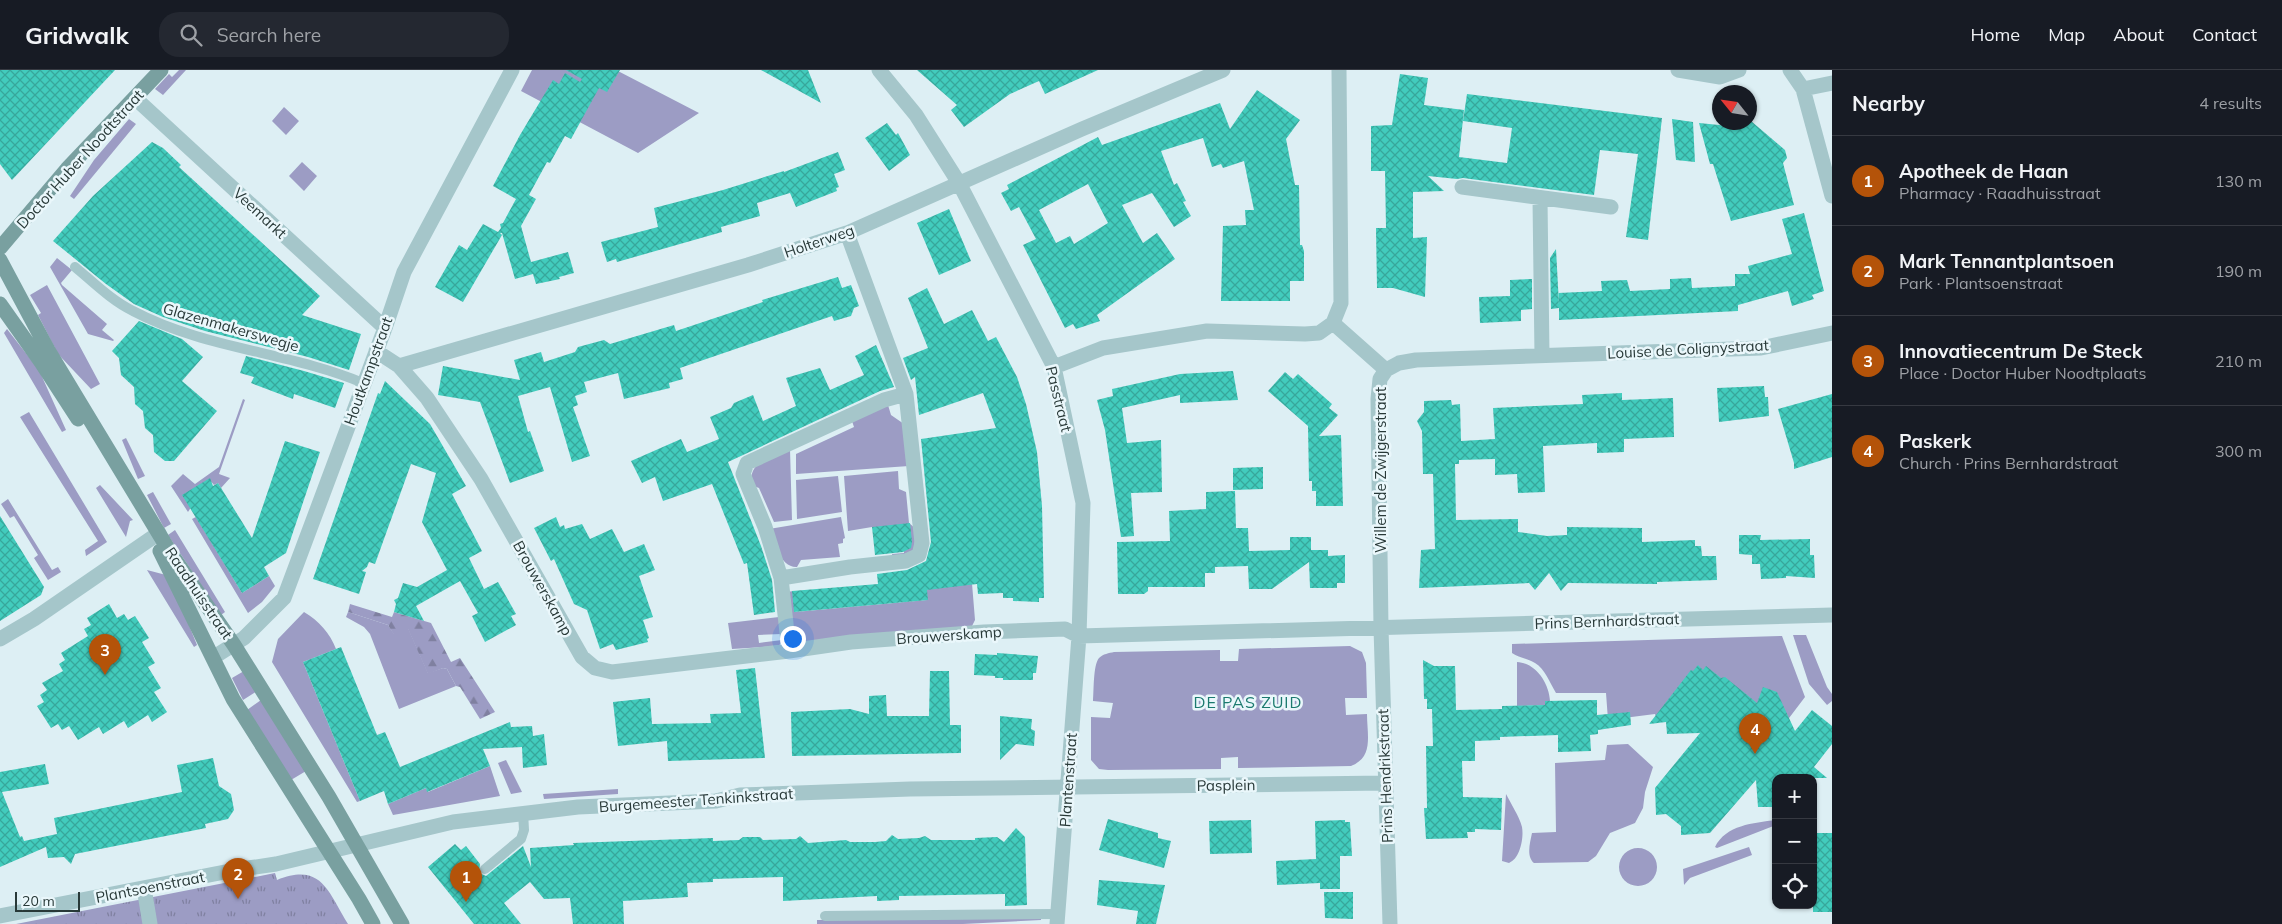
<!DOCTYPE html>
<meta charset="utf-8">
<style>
:root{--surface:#171b24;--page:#242831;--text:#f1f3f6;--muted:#9ea1a6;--line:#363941;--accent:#b45309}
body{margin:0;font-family:Mulish,sans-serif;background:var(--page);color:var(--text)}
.controls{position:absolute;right:15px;bottom:15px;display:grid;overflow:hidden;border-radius:10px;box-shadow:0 1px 4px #0004}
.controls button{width:45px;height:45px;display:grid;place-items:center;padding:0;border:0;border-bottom:1px solid var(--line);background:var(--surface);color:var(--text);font:25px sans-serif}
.compass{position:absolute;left:1712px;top:15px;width:45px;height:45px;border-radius:50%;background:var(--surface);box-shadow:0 1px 4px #0004;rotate:300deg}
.scale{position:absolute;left:15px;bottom:12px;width:65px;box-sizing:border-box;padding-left:5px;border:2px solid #283938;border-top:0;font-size:14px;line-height:18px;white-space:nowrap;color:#283938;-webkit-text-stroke:4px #eaf7fb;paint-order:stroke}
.you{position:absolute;left:792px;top:568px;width:18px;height:18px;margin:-12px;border:4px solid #fff;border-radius:50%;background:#1a73e8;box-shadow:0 0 0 8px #1a73e833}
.badge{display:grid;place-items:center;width:32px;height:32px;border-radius:50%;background:var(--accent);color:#fff;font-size:16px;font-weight:700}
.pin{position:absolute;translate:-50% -41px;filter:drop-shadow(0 1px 2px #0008)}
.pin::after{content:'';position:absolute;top:26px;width:18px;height:15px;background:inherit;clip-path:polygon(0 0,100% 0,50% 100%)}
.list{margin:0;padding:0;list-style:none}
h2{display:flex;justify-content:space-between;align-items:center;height:65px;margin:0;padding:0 20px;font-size:21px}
h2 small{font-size:16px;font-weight:400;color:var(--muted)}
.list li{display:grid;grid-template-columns:32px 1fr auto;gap:15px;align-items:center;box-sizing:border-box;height:90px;padding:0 20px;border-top:1px solid var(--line)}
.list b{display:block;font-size:19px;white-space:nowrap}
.list p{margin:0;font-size:16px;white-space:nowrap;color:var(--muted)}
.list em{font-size:16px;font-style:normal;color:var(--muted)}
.icon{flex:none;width:28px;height:28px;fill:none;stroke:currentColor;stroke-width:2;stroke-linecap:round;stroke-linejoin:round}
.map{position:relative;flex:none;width:1832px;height:854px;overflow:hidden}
header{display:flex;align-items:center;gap:30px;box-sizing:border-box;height:70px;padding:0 25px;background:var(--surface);border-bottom:1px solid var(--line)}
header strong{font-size:24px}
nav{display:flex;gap:28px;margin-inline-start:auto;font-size:18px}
.search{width:350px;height:45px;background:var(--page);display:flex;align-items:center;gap:12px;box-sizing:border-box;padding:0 18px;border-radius:20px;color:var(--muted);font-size:19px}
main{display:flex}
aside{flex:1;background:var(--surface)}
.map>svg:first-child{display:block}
.green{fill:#9c9cc4}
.forest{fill:url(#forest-firs)}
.park{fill:url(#park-tufts)}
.building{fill:url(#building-cross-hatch);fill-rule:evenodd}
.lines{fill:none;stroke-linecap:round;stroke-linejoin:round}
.lane{stroke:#a5c6ca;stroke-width:10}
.street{stroke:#a5c6ca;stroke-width:15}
.secondary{stroke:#79a0a0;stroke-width:15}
.labels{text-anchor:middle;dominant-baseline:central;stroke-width:5;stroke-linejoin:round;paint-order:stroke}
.street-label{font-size:15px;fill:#283938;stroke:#eaf7fb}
.neighbourhood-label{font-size:16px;letter-spacing:1px;fill:#1b7a6f;stroke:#eaf7fb}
</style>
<header>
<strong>Gridwalk</strong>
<div class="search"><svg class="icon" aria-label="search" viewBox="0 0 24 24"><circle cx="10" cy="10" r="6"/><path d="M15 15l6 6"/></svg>Search here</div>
<nav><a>Home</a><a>Map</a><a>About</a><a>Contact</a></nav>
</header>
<main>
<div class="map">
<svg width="1832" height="854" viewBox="0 0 1832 854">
<defs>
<pattern id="forest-firs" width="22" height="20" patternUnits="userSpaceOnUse" patternTransform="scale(1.25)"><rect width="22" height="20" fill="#9c9cc4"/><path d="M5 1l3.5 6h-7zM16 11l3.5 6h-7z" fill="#7f80a0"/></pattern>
<pattern id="park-tufts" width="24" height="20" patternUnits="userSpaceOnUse" patternTransform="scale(1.25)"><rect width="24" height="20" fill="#9c9cc4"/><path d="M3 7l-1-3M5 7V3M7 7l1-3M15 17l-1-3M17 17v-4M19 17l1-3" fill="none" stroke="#7f80a0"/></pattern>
<pattern id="building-cross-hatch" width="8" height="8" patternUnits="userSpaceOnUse" patternTransform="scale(1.25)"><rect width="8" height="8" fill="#42ccbd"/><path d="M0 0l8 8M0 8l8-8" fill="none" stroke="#37a79b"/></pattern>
</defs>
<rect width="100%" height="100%" fill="#ddeff4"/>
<path class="green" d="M179,0H186L163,25L155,19L169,4L172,7Z
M532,0H616L699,43L638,83L521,21Z
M284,37L299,51L286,65L272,51Z
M129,49L136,54L74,129L70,126L94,90Z
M302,92L317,106L304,121L289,106Z
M57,188L72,200L61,213L62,215L107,254L102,260L114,270L113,271L88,264L50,197Z
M47,215L100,314L91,319L58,284L38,245L41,243L30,225Z
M7,259L39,300L66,360L62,362L4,263Z
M243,329L245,330L219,404L230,408L221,418L218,413L214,415L209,409L188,442L171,416L183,404L195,414L219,397Z
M888,335L891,345L904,354L909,396L796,404V384L854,357L852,351Z
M29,342L107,472L86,486L85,480L98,471L20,347Z
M126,368L145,406L138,409L122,370Z
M790,379L792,450L774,452L759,418L751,415C749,390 770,388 790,379Z
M898,401L899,419L906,422L909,453L916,459L914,481L893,488L892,484L904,483L902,457H872L848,461L844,406Z
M838,406L842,442L797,449L796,410Z
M100,415L133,450L130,451L126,467L96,418Z
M153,422L171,454L164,458L147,425Z
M8,429L52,500L58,497L61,502L48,510L34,488L38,485L14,446L10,448L1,434Z
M196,447L242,523L269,506L275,516L262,532L248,543L192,449Z
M841,447L845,468L843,469V473L838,474L840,487L801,490L797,497C780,498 774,471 769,459Z
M175,460L225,542L221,545L168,465Z
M970,489L975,550L972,556L797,574L794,572L788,522L793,521L795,542L927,530V520Z
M147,500L166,505L182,538L197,575L194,577Z
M304,542C319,551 330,563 336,579L303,592L360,731L357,732L272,592L278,569Z
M348,542L388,555L394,564L408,558L428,603L443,598L447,599L456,616L399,639L370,564L364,557L346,547Z
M779,547L781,564L758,565L759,573L782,570L779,576L732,579L728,553Z
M1793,565H1806L1827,617L1832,624V631L1827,635L1809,614Z
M1782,566L1805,627L1783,656L1656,647L1655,644L1608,650L1606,623H1556C1550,613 1545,599 1535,593C1527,588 1519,588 1512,583V574Z
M1350,576L1362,582L1366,593L1367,628H1345L1346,645L1367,644C1367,665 1374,687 1351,696L1238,698V687L1221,688V699L1108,700L1099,699L1091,690V647L1110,648L1113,633L1093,631C1094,621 1093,595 1099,588C1103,584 1109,583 1114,582L1220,580V591H1238L1239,579Z
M1517,592C1536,593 1549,613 1550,631L1545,635L1517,636Z
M244,601L257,621L243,630L232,608Z
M261,630L306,701L291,710L247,640Z
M1628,674L1653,697L1645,722L1643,738L1635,753L1610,763L1596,786L1588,792L1534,793C1526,786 1530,773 1532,763L1556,762L1555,693L1605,690L1607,675Z
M506,690L522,722L511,724L498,693Z
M490,696L500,726L393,745L388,734L426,718L428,722Z
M618,719V724L544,729L543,724Z
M1506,724C1511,734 1519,746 1522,757C1524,768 1520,789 1509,793L1502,791Z
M1776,750V755L1717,778L1715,777C1726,755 1753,753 1776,750Z
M1749,777L1752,785L1690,808L1684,815L1683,799Z
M1619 797a19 19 0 1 1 38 0a19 19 0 1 1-38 0Z
M1041,848V850L963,854H817V850Z"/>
<path class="forest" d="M350,534L392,547L394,542L431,553L451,592L460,588L495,642L480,649L460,617L456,616L447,599L443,598L428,604L408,559L394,565L388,555L348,542Z"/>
<path class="park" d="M275,803L277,810C322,792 328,822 348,854H16Z"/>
<path class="building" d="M0,0H115L12,110L0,94Z
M566,0H620L607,22L599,18L571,69L565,66L550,93L547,92L529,125L536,129L521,156L531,192L568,182L574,203L559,207L560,209L536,214L533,204L515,209L502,163H500L502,165L463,232L435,217L459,175L467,180L483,154L498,162L501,158L500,154L503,153L516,129L493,116L520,65L553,10L559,14L565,3L580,12L582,9Z
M761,0H808L821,33Z
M917,0H1098L1045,24L1039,11L1010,24L964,57L951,40L957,35Z
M1400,4L1428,8L1424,35L1464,40L1459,87L1507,93L1512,58L1463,51L1467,24L1662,48L1648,170L1626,167L1638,84L1600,80L1594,125L1463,108L1457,109L1428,106L1444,121L1413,122V168L1427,167L1425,227L1393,218H1377L1376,158H1386L1385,101H1371V56L1392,55Z
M1257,20L1300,50L1286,69L1295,115H1299L1300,175H1302L1304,181V211H1290V231H1221L1223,156L1246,155L1245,140H1254L1244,91L1223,98L1221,94L1212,97L1203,68L1161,81L1174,115L1177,113L1186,131L1183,132L1191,146L1174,157L1152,123L1122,135L1143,173L1157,163L1175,189L1097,245L1100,251L1076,259L1073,254L1065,258L1023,175L1036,169L1019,137L1011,141L1001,123L1009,119L1007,115L1098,67L1102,75L1220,33L1230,59ZM1088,114L1108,153L1074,174L1070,166L1056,173L1039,140Z
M1672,49L1693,52L1695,92L1676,90Z
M1751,51L1785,80L1787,88L1783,93L1794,135L1731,151L1713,94H1710L1699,53L1739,57L1743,52H1750Z
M887,53L896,65L898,63L910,85L889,101L865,68Z
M152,72L163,78L181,95L179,97L320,226L302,245L361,264L349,300L308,287L205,261L163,247L134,234L106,214L53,171L93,126Z
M838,82L845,100L834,104L839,117L836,118L837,121L796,137L790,123L757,133L760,146L721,157L722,162L617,192L616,189L607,192L601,172L658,157L654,138L723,120L784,101V102Z
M949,139L971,191L939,205L917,153Z
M1804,143L1824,221L1812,225L1814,229L1792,236L1788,221L1738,235V241L1559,250V238L1551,239L1550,188L1556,179L1559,235L1558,223L1602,221L1601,211L1627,210L1630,221L1670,219V209L1691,208L1692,218L1735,216V204H1750L1748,196L1792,184L1782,149Z
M838,207L842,218L851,215L859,236L854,238L851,246L834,251L832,246L680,298L683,309L669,313L670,318L624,329L618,303L584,312L587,322L575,326L578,335L573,337L590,386L572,392L550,317L518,326L528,362L530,361L544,401L510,413L480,332L438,325L443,296L520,310L514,290L541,282L544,292L575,282L578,277L604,270L610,274L674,255L676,261L763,232L762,230Z
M1532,209V239L1521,240V251L1480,253L1479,227L1510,226V210Z
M927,218L944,254L972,240L988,271L996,267L1017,307L1026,334L1037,382L1042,436L1044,528H1039V532L1013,531V528H1003V523L978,524L977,514L927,520L928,530L794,542L792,521L878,514L877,504L907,500L926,491L931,472L921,369L996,358L983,323L919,345L915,307L911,310L903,288L928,278L908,228Z
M139,251L182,269L203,287L182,311L217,341L174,391H165L154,382L153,365L145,358L143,341L135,334L134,317L121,305L119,288L112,281Z
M876,275L894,317L880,321L728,392L761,476L772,510L775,542L754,545L747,493L744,494L712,414L663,431L655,407L642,413L631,391L681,369L687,382L719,369L710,347L731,338L734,333L753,325L763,351L796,336L786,308L820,298L830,320L864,305L855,286Z
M246,286L304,301L344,313L335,338L294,324L293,329L251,313L254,307L240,303Z
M1233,301L1238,330L1180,333V325L1122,338L1127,373L1161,370L1162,422L1131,423L1134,466L1121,467L1105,360L1097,330L1113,326L1112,319L1180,304Z
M1285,302L1293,309L1298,304L1332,334L1329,338L1338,345L1319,366L1341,365L1343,436H1316V421H1312V411H1309L1308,356L1268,321Z
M385,311L430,354L466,416L452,424L482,481L469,488L484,519L498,512L516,544L511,546L516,555L485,572L472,546L478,543L460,511L416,536L424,551L394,542L396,534L394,530L398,528L403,513L417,517L447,500L422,452L436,403L411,394L375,494L369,492L367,497L362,501L366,502L359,524L313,509L378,323L380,324Z
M1764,316L1765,327H1768L1769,346L1719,352L1717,318Z
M1622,323V330L1673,328L1674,367L1624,369V382L1597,383V373L1543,376L1545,422L1518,423L1517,404L1495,405V389L1459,390V394H1455L1456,450L1518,449V462L1547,466L1567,465V457L1642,458V472L1695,470V476H1701L1702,486H1716L1717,510L1657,512V514L1568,513L1561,521L1549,503L1535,520L1529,513L1419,518L1421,480L1435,479L1433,404H1423L1422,361L1417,351L1424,342V331L1451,330L1452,335L1460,334L1461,371L1495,369L1493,338L1583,334L1582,325Z
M1832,324V387L1794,399V393L1778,339Z
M285,371L320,382L286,483L264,497L269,506L242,523L182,425L210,408L213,416L218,413L252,468Z
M1263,397V419L1233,420V398Z
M1235,421L1236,458H1248L1249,481L1290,480V467H1311V480H1328V486L1345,485V513H1337V518H1310L1309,492L1272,519H1249L1248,496L1215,497V503H1205V517H1148V521L1144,524H1118L1117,472L1170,471L1169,441L1206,439V422Z
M0,446L44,517L41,525L0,551Z
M556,447L560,457L564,455L565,459L582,454L590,469L612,459L624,482L644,474L655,500L639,506L653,547L643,550L649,568L647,569L648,572L616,580L613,574L600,579L587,540L574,534L554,489L551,491L534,458Z
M910,453L912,472L911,478L903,482L875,485L872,457Z
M1739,465H1761L1760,470L1810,469V485H1814L1815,508L1786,506V508L1761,509L1760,494H1752V485L1739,484Z
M109,534L117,548L124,544L128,550L135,546L149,568L142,572L155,593L148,597L161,618L154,622L167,642L152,652L148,645L128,658L124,651L103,664L99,657L78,670L69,656L62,660L58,654L51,658L37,636L44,632L40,625L47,620L42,613L63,601L59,594L65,590L61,583L88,566L84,559L91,555L87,548Z
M341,577L377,665L385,662L400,697L510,652L511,657L532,656L533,666L544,664L547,695L523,698L522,677L483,679L490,696L427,722L426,718L388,734L384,721L360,731L303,592Z
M997,583L1038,586L1036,603H1033V610H1003V608H995V606L974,605L975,584L997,585Z
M1423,590L1434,596H1455L1456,640L1502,639V636L1545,635V631L1597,630V645L1630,642L1631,655L1598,660V664L1590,665L1591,681L1558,682V665L1500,667V670L1475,671V691H1462L1463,727L1502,728L1501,760L1475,759V762H1467L1468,768L1426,769L1424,738H1427L1426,676H1433L1432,639H1427V629H1424Z
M1698,595L1703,600L1706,596L1721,608L1725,607L1757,633L1763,617L1777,622L1795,661L1812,640L1832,656V674L1814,697L1827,708H1776V737H1758L1756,710L1710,763L1681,765V756L1666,744L1656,745L1655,718L1700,663L1667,664L1666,652L1649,654L1691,600L1693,601Z
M755,598L765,688L668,691L667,671L618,676L613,632L650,628L652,654L711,653L710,644L741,643L736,600Z
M930,601H949L950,655H961V683L792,686L791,642L850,639L869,644V626L886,625L887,646H929Z
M1000,646L1032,649L1031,659L1035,661L1034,676L1016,674L1000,690Z
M213,688L219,716L231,724L234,740L228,749L205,754L206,758L75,784L71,794L64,787L48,788L46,777L0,797V702L45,694L49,714L2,722L20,767L22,766L24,771L57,764L54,748L182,722L177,695Z
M1108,749L1158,763V768L1171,771L1164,798L1099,780Z
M1251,750L1252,783L1210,784L1209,751Z
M1345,750V752H1350L1352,786H1340V819H1320V813L1277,815L1276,791L1316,789L1315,751Z
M1016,758L1025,767L1027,835L1005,836V824L899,826V830L877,831V826L783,831V807L713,809V812L687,813L688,827L623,831L624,854H573L570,828L544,829L530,812L504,833L521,854H474L428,797L455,774L461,780L466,776L480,794L479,803L486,806L523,776L531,797L530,778L574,775L573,773L713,768V771L739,770L743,767H760L763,770L796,769L800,766L808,773L846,770L850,772H875L886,771L892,765L898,769L919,768L925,766L931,770H975V768L997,767L1004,772Z
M1813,763H1832V842H1813Z
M1099,810L1165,815L1156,854H1136L1138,841L1097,835Z
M1324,822H1353V849L1325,848Z"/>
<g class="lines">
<path class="lane" d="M75,197C93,212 112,231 133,241C205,279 289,282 363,313
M485,799L521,769L524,760L523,742
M825,846L1057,844"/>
<path class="street" d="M879,0L916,45L959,113L1054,297L1083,433L1079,566L1057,854
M1339,0L1341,233L1333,253L1386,300L1380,309L1378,329L1381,558L1390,854
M1678,0L1720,7L1739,0
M1790,0L1803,19L1832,126
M1803,19L1832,13
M135,28L385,258
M1462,117L1611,137
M1540,129L1542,286
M847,163L906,324L922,473L919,485L906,491L850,497L781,508L765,457L743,404L747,393L884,330L906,324
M376,281L399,296L427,328L481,409L582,587L595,598L612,602L789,581L851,572L984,562L1065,559L1079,566L1832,545
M399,296L748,195L847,163L1082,59L1223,0
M1054,297L1103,278L1207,261L1305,264L1319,263L1333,253
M1386,300L1399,293L1416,290L1761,278L1832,263
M781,508L789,581
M0,569L34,549L159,463
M214,587L244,568L284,528L385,258L404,202L512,0
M144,818L150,854
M0,846L235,800L276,794L453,752L578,737L716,731L740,725L910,719L1385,713"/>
<path class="secondary" d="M0,178L67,99L161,0
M0,190L48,280L83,338L170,482L234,575L329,727L402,854
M0,234L41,292L78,349
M160,481L233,629L359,829L373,854"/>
</g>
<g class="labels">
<g class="street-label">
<text transform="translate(80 89) rotate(-48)">Doctor Huber Noodtstraat</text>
<text transform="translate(260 143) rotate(43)">Veemarkt</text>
<text transform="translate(819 171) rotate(-19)">Holterweg</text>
<text transform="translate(231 257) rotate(16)">Glazenmakerswegje</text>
<text transform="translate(1688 279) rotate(-3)">Louise de Colignystraat</text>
<text transform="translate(368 301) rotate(-70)">Houtkampstraat</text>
<text transform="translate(1059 329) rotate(76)">Passtraat</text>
<text transform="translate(1380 400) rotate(-90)">Willem de Zwijgerstraat</text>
<text transform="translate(543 518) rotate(61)">Brouwerskamp</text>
<text transform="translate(199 523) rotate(56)">Raadhuisstraat</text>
<text transform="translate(1607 551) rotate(-2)">Prins Bernhardstraat</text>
<text transform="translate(949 565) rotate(-4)">Brouwerskamp</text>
<text transform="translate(1385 706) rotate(-92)">Prins Hendrikstraat</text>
<text transform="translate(1068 710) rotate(-86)">Plantenstraat</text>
<text transform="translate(1226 715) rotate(-1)">Pasplein</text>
<text transform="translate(696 730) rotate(-4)">Burgemeester Tenkinkstraat</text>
<text transform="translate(150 817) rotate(-11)">Plantsoenstraat</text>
</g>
<g class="neighbourhood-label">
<text x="1248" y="632">DE PAS ZUID</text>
</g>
</g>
</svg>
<div class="controls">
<button>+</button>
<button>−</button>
<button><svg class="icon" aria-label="locate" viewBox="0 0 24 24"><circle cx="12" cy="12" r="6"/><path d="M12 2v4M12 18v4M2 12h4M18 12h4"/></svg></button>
</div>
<svg class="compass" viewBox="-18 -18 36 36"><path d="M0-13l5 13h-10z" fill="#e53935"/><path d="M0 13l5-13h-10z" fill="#9ea1a6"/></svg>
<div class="scale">20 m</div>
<div class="you"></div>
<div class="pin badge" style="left:466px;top:832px">1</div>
<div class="pin badge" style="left:238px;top:829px">2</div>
<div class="pin badge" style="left:105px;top:605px">3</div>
<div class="pin badge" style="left:1755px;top:684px">4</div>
</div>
<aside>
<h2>Nearby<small>4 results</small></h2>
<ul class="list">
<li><span class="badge">1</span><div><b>Apotheek de Haan</b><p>Pharmacy · Raadhuisstraat</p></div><em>130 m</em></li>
<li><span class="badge">2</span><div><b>Mark Tennantplantsoen</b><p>Park · Plantsoenstraat</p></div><em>190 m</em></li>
<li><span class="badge">3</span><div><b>Innovatiecentrum De Steck</b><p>Place · Doctor Huber Noodtplaats</p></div><em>210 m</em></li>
<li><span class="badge">4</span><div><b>Paskerk</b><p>Church · Prins Bernhardstraat</p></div><em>300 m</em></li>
</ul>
</aside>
</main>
